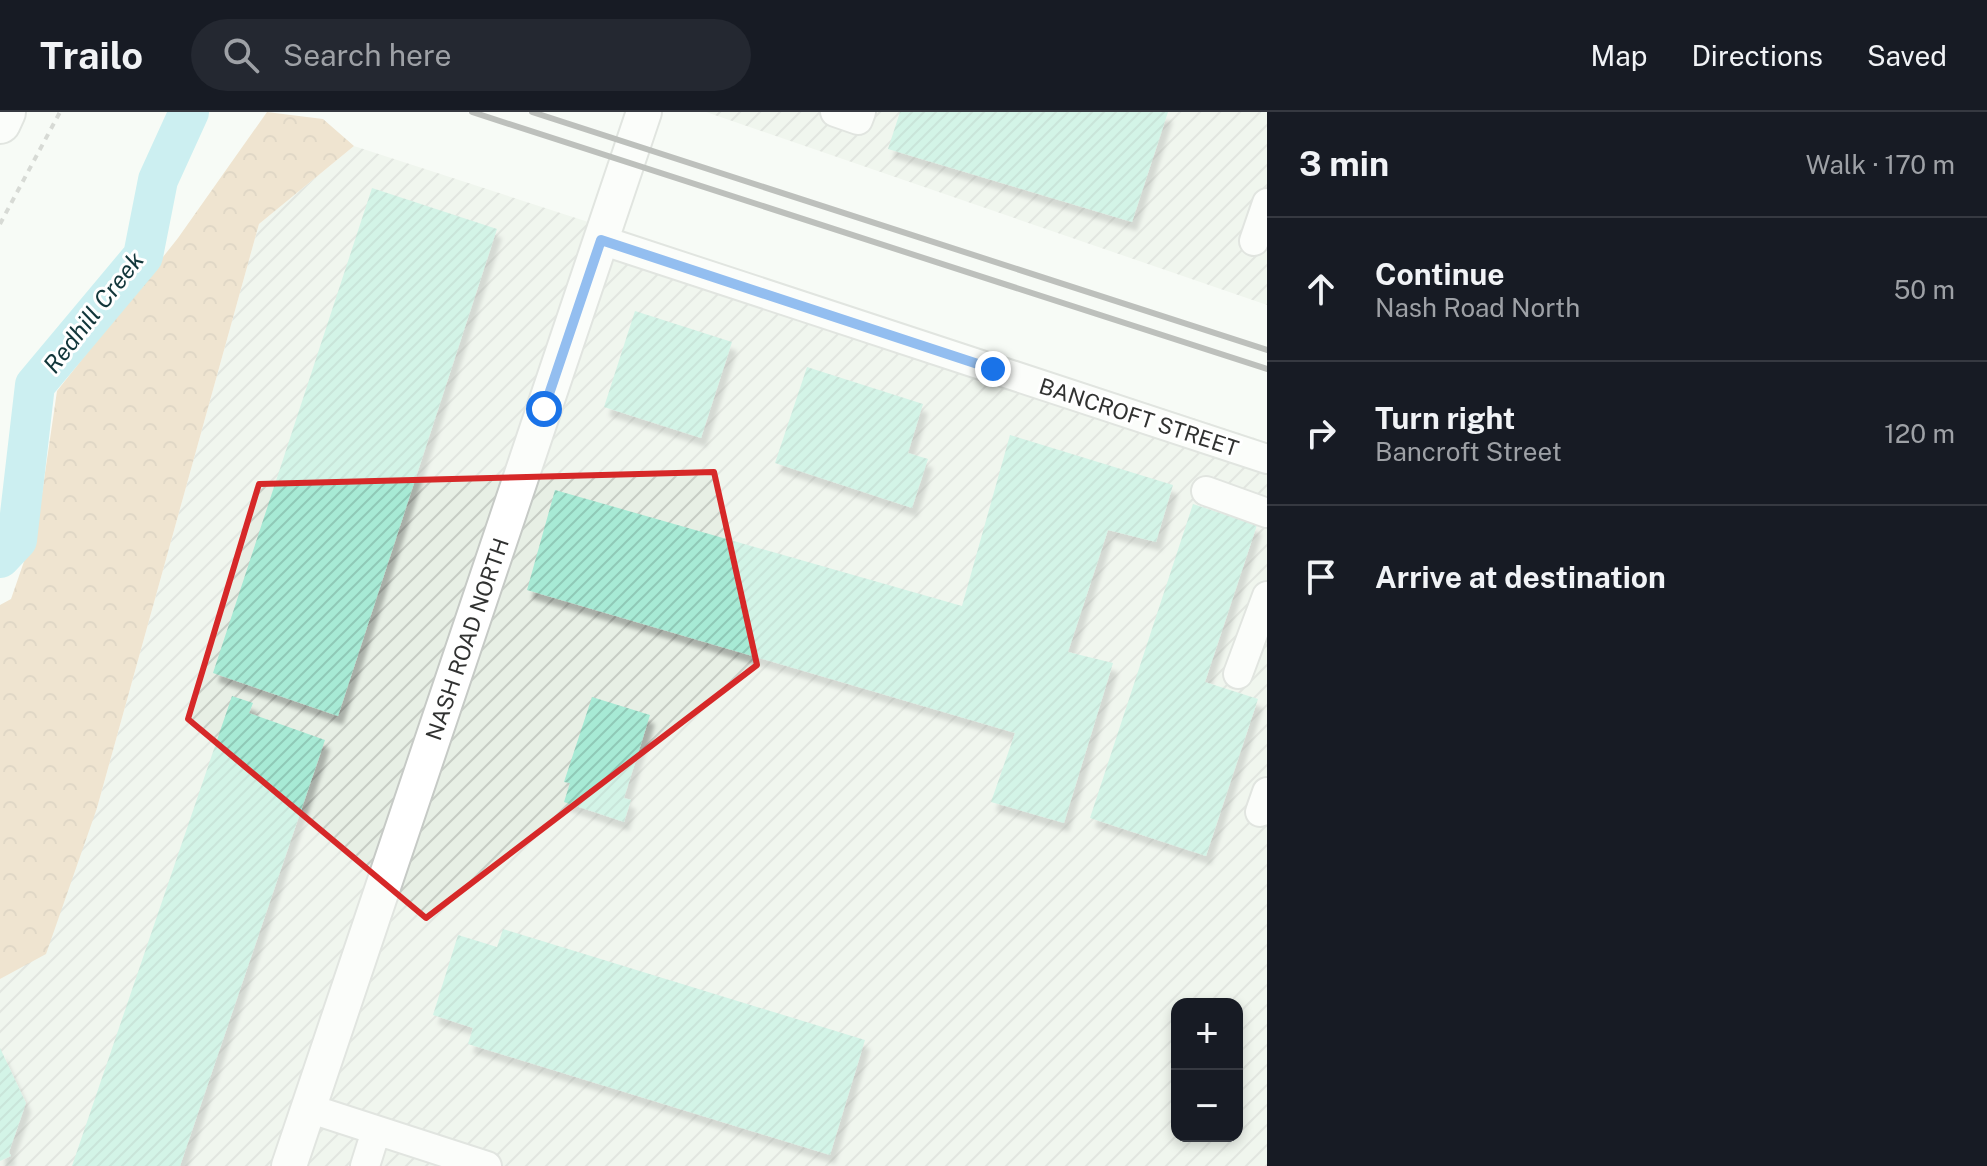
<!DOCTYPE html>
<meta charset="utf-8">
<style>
:root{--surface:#171b24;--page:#242831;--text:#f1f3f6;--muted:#9ea1a6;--line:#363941}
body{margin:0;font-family:"Public Sans",sans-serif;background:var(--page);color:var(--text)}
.controls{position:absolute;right:24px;bottom:24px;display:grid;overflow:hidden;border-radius:16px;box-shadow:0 4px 12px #0003}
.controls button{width:72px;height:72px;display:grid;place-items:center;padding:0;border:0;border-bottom:2px solid var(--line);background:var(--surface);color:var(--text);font:40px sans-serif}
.stop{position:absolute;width:24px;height:24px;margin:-18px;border:6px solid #1a73e8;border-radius:50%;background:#fff}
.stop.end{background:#1a73e8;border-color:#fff;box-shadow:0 2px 8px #0008}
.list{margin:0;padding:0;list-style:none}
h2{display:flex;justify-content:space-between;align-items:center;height:104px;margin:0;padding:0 32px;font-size:34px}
h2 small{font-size:26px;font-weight:400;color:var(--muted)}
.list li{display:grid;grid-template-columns:52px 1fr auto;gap:24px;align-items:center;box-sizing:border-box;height:144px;padding:0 32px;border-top:2px solid var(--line)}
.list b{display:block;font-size:30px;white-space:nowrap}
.list p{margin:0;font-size:26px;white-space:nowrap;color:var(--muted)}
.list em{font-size:26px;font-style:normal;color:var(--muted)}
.icon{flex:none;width:44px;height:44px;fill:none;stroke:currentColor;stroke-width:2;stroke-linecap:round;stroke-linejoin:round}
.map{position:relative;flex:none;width:1267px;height:1054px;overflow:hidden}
header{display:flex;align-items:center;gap:48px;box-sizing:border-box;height:112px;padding:0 40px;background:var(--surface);border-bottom:2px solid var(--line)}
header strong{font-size:38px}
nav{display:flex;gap:44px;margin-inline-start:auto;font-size:28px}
.search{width:560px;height:72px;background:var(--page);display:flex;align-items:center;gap:20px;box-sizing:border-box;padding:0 28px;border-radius:44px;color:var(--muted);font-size:30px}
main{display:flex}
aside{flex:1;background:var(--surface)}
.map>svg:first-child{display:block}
.industrial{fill:url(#industrial-furrows);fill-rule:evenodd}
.forest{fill:url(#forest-crowns)}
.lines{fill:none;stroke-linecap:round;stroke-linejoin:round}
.river{stroke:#97e1ea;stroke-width:40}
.building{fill:url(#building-hatch);filter:url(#shadow)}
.minor-casing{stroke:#c6cac6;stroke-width:32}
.major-casing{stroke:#c6cac6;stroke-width:38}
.highway-casing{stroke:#c6cac6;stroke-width:44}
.path{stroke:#afb2ae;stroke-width:4;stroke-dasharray:6 6;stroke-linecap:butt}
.minor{stroke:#fff;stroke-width:28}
.major{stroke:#fff;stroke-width:34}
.highway{stroke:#fff;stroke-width:40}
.rail{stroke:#777977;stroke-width:6}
.route{stroke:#1a73e8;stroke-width:10}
.marked{fill:none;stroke:#d62828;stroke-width:6;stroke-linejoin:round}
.labels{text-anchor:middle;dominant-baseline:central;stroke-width:6;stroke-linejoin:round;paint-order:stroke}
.street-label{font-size:22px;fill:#313231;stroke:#fff}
.water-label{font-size:24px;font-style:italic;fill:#12363a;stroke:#fff}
</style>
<header>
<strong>Trailo</strong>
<div class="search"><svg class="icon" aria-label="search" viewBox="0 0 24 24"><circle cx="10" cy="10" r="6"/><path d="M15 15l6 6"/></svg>Search here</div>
<nav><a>Map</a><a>Directions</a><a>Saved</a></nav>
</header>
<main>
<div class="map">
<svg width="1267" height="1054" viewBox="0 0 1267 1054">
<defs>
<pattern id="industrial-furrows" width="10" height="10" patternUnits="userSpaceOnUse" patternTransform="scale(2)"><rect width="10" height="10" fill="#e7efe5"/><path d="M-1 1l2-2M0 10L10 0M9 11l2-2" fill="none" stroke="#c7cdc5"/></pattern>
<pattern id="forest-crowns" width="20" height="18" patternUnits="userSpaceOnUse" patternTransform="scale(2)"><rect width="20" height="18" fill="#e4c8a2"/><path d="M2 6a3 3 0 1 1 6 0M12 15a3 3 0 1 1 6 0" fill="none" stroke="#c4ac8c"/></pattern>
<pattern id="building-hatch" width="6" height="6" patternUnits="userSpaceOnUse" patternTransform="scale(2)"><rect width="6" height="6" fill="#a7ead5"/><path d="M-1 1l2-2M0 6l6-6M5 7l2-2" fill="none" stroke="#90c9b7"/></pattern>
<filter id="shadow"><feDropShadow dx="5" dy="9" stdDeviation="2" flood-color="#0004"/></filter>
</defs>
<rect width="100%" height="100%" fill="#f7fbf6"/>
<path class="industrial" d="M706,0H1267V193Z
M354,34L1267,330V1054H0V867L97,696L259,112ZM1177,892H1237V1024H1177Z"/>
<path class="forest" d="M267,0L323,7L354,34L259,112L97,696L46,842L0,867V493L11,487L38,409L57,279L178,126Z"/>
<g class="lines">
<path class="river" d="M0,446L17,428L35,273L143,144L158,68L189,0"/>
</g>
<path class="building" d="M900,0H1168L1132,110L888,37Z
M372,76L497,117L338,604L213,561Z
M635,199L732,230L701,326L604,295Z
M807,255L923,292L908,341L928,347L912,396L775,351Z
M1010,323L1173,373L1156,430L1108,418L1068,540L1113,551L1064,711L991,690L1015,621L527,478L555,378L962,494Z
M1193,392L1257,413L1205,570L1258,587L1206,744L1090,706Z
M232,584L253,591L249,601L325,628L180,1054H72Z
M592,585L650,603L624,686L631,688L624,710L564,690L570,671L564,670Z
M503,817L865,928L830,1043L468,932L473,916L433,903L458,823L497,835Z
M0,936L26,991L9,1040L11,1044L0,1049Z"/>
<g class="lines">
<g class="minor-casing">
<path id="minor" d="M835,0L858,8L861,0
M601,128L1267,347
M1254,129L1267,91
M1206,379L1267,401
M1238,562L1267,484
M1260,700L1267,680
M308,996L487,1054
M365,1054L376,1019"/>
</g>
<g class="major-casing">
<path id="major" d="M289,1054L644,0"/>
</g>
<g class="highway-casing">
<path id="highway" d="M0,11L5,0"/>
</g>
<path class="path" d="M0,112L60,0"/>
<use href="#minor" class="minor"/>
<use href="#major" class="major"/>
<use href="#highway" class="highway"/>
<path class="rail" d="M472,0L1267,257
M532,0L1267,238"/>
</g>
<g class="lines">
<path class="route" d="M544,297L601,128L993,257"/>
</g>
<path d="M0 0H1267V1054H0ZM714,360L757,553L426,806L188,607L259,372Z" fill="#f7fbf6" fill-opacity=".55" fill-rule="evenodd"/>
<path class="marked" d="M714,360L757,553L426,806L188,607L259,372Z"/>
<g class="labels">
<g class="street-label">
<text transform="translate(1139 305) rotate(18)">BANCROFT STREET</text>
<text transform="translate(467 527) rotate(-71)">NASH ROAD NORTH</text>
</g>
<g class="water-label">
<text transform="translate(93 200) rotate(-52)">Redhill Creek</text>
</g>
</g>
</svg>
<div class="controls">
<button>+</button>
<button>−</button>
</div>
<div class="stop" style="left:544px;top:297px"></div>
<div class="stop end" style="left:993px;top:257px"></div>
</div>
<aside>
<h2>3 min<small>Walk · 170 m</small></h2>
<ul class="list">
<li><svg class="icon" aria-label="ahead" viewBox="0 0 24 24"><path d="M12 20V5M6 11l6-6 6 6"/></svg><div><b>Continue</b><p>Nash Road North</p></div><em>50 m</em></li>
<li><svg class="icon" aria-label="right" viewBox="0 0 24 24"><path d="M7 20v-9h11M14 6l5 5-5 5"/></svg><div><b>Turn right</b><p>Bancroft Street</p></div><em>120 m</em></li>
<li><svg class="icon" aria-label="arrive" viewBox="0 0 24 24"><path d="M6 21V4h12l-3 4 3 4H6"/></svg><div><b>Arrive at destination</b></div></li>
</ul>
</aside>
</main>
